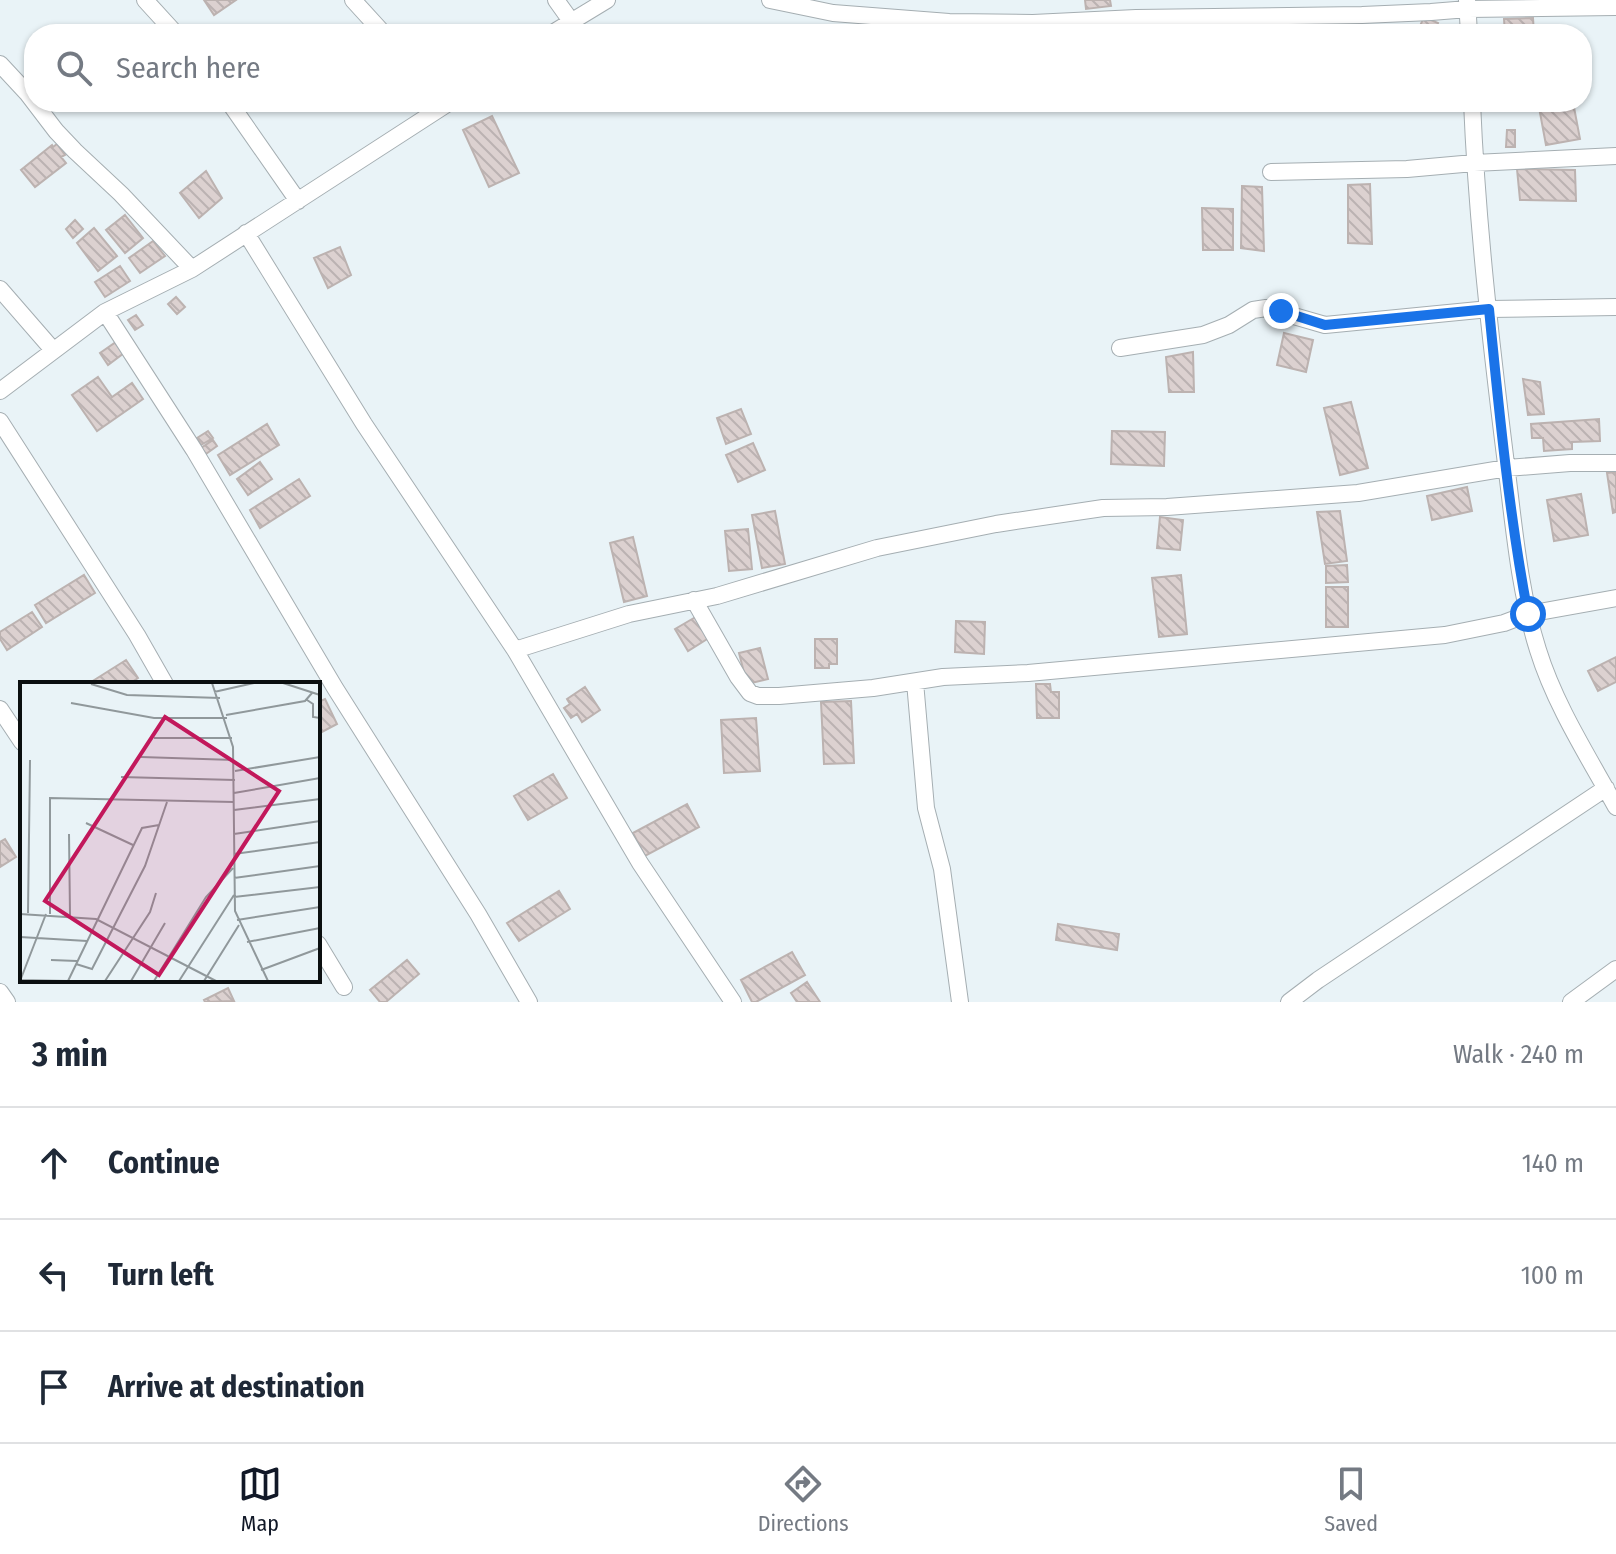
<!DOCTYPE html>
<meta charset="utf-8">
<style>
:root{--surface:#fff;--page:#f2f2f3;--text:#1f2937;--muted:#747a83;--line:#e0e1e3;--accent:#111827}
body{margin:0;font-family:"Fira Sans Condensed",sans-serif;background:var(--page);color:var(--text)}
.stop{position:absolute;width:24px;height:24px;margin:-18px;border:6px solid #1a73e8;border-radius:50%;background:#fff}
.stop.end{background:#1a73e8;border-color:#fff;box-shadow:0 2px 8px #0008}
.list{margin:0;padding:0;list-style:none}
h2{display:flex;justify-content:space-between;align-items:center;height:104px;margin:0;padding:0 32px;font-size:34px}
h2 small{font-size:26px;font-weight:400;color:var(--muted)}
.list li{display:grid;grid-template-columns:52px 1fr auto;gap:24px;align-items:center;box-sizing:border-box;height:112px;padding:0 32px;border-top:2px solid var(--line)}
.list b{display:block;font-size:30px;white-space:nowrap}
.list em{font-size:26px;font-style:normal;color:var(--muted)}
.icon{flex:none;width:44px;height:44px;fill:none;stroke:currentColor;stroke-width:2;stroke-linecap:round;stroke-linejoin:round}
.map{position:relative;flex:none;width:1616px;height:1002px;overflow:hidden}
.search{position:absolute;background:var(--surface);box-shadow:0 2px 6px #0004;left:24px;right:24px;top:24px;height:88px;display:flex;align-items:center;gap:20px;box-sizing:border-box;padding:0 28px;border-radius:32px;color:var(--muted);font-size:30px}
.sheet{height:440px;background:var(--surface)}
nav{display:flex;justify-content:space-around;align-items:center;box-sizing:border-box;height:112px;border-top:2px solid var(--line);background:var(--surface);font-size:22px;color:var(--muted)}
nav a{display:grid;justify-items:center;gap:4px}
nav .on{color:var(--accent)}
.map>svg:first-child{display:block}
.building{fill:url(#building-back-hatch);stroke:#bcb2b0;stroke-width:2}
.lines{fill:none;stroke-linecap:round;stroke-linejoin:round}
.street-casing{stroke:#a5aeb2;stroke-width:18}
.street{stroke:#fff;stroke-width:16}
.route{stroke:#1a73e8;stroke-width:10}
.inset-road{fill:none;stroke:#90989b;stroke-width:2}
.view{fill:#c2185b;fill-opacity:0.15;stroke:#c2185b;stroke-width:4}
.inset-edge{fill:none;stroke:#0b0f10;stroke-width:4}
</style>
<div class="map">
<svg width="1616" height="1002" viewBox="0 0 1616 1002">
<defs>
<pattern id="building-back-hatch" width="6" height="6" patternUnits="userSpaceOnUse" patternTransform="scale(2)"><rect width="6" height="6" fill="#dcd1d0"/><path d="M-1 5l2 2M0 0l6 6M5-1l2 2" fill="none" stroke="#bbb2b2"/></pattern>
</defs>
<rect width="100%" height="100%" fill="#e9f3f7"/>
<path class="building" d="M204,0H236L214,15Z
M1085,0H1110L1111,6L1086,9Z
M1424,17L1438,23L1434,32L1420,26Z
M1533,18L1534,34H1505L1504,19Z
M1538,102H1573L1580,139L1546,145Z
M492,116L519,173L489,187L463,130Z
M1507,130H1515V147H1506Z
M57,144L65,155L61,157L66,163L35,187L21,170L52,145L53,147Z
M1517,169L1575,170L1576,201L1520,200Z
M206,171L222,198L199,218L180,193Z
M1370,184L1372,244L1348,243V185Z
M1242,186L1262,187L1264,251L1241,248Z
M1202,208L1233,209V250H1203Z
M125,215L143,238L125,253L106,230Z
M75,220L83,229L73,238L66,229Z
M94,228L117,256L98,271L77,243Z
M153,241L165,256L140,273L129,258Z
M340,247L351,275L328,288L314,258Z
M120,266L130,281L105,297L95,282Z
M176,297L185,307L177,314L168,304Z
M136,315L143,325L135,330L128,320Z
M1284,333L1313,340L1306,372L1277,365Z
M116,342L124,353L108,365L100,353Z
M1193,352L1194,392H1169L1166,357Z
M98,377L112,397L132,383L143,399L97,431L72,395Z
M1523,379L1540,382L1544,414L1528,415Z
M1351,402L1368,468L1340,475L1324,408Z
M741,409L751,434L726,444L717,418Z
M1599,419L1600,441L1572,442V449L1544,451L1543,438H1532L1531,424Z
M267,424L279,445L230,475L218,455Z
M208,431L213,438L201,445L197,438Z
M1112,431L1165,432L1164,466L1111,464Z
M213,440L217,446L206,454L201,448Z
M753,443L765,470L738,482L726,455Z
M260,462L272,479L248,495L237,479Z
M1616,472V512L1613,513L1607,473Z
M299,479L310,496L260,528L250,510Z
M1467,487L1472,511L1432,520L1427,496Z
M1581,494L1588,535L1554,541L1547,500Z
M775,511L785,564L762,568L752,515Z
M1340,511L1347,561L1325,564L1317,512Z
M1160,517L1183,520L1180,550L1157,548Z
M748,529L752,569L729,571L725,531Z
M633,537L647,596L624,602L610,543Z
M1347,565L1348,582L1326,583V566Z
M84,575L95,593L46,623L35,605Z
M1181,575L1187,634L1159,637L1152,578Z
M1326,587H1348V627H1326Z
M32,612L42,627L7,650L0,639V632Z
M699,615L712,636L688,651L675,629Z
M956,621L985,622L984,654L955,652Z
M815,639H837V664H829V668H815Z
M760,648L768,679L747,684L739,653Z
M1616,657V682L1598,691L1588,671Z
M126,660L138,678L129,684H88Z
M1036,684H1050L1051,692H1059V718H1037Z
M585,687L600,710L582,722L577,714L571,718L564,708L570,704L567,699Z
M325,699L337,724L318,734V702Z
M851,701L854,763L824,764L821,702Z
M756,718L760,771L724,773L721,720Z
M553,774L567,798L528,820L514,796Z
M687,804L699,827L645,856L633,833Z
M5,839L16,857L0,867V842Z
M559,891L570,909L519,941L507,923Z
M1058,924L1119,934L1117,950L1056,940Z
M792,952L805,975L756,1002H752L741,980Z
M407,960L419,974L386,1002H380L370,990Z
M807,982L820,1002H797L791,993Z
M228,988L234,1001L205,1002L204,1000Z"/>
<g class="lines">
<g class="street-casing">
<path id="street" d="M145,0L176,34
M353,0L384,34
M556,0L571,21
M770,0L833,13L949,22L1033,23L1136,18L1362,15L1431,12L1468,9L1616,7
M1467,0L1469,34
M551,34L607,0
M0,64L27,93L56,131L75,151L121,194L192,269
M229,102L298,201
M1472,102C1477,223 1491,344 1506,464C1514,526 1519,590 1538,650C1555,705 1588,756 1616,807
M1271,172L1407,169L1474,163L1616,156
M246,233L364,424L515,650L640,863L733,1002
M0,289L53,350
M105,312L194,450L335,688L478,914L529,1002
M1120,348L1203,335L1229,325L1253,310L1266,308L1325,325L1489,309L1616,307
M0,391L105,312L192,269L450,102
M0,421L137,635L165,684
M694,600L738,677L750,693L758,696H779L873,688L943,677L1028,673L1445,635L1504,623L1528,614L1616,598
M515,650L629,614L717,596L877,548L996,524L1103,508L1167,507L1358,493L1507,468L1570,463H1616
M915,682L926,808L942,869L960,1002
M0,709L22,742
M318,944L344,987
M0,992L7,1002
M1289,1002L1318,980L1606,788
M1571,1002L1616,969"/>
</g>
<use href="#street" class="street"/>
</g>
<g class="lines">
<path class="route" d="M1281,311L1325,325L1489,309C1499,411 1509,514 1528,614"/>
</g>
<g transform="translate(20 682)">
<rect width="300" height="300" fill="#e9f3f7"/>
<path class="inset-road" d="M192,1L213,65L215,229L248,299M263,1L300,13M71,2L107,13L200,16M194,10L234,1M287,18L293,22V35L300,36M51,21L134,36H207M206,33L285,19L292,11M134,56H212M121,75L214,78M215,89L300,75M101,95L215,98M214,111L300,96M214,128L300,117M66,141L113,163M49,152L50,233M214,152L300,139M214,172L300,160M214,196L300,184M214,215L300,205M8,231L10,78M0,232L76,237L196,299M30,232V116L214,120M217,238L300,225M0,255L67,259M227,260L300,246M31,278L57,279M56,282L72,287L125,184L147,120M241,288L300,266M1,298L48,299M0,299L26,232M48,299L122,146L139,143M85,299L130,230L136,211M111,299L145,241M134,299L186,215L213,186M159,299L214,213M184,299L219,243"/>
<path class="view" d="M145,35L259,109L139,293L25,219Z"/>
<rect width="300" height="300" class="inset-edge"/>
</g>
</svg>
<div class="stop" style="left:1528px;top:614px"></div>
<div class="stop end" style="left:1281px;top:311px"></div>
<div class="search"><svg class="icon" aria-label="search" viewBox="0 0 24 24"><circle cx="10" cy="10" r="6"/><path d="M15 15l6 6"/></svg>Search here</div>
</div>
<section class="sheet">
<h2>3 min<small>Walk · 240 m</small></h2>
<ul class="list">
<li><svg class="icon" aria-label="ahead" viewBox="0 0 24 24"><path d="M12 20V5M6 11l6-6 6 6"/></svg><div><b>Continue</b></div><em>140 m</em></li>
<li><svg class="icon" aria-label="left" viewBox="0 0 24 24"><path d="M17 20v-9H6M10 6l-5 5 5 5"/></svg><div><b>Turn left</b></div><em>100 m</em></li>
<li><svg class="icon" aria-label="arrive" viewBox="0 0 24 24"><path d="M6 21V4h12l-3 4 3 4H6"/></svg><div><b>Arrive at destination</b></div></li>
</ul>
</section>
<nav>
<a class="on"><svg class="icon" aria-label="map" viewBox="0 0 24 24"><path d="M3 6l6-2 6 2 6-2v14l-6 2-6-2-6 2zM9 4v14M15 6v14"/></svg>Map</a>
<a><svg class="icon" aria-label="directions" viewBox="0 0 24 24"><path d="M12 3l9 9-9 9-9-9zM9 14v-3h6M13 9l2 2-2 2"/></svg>Directions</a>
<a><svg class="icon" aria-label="saved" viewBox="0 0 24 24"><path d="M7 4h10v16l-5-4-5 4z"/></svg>Saved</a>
</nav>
